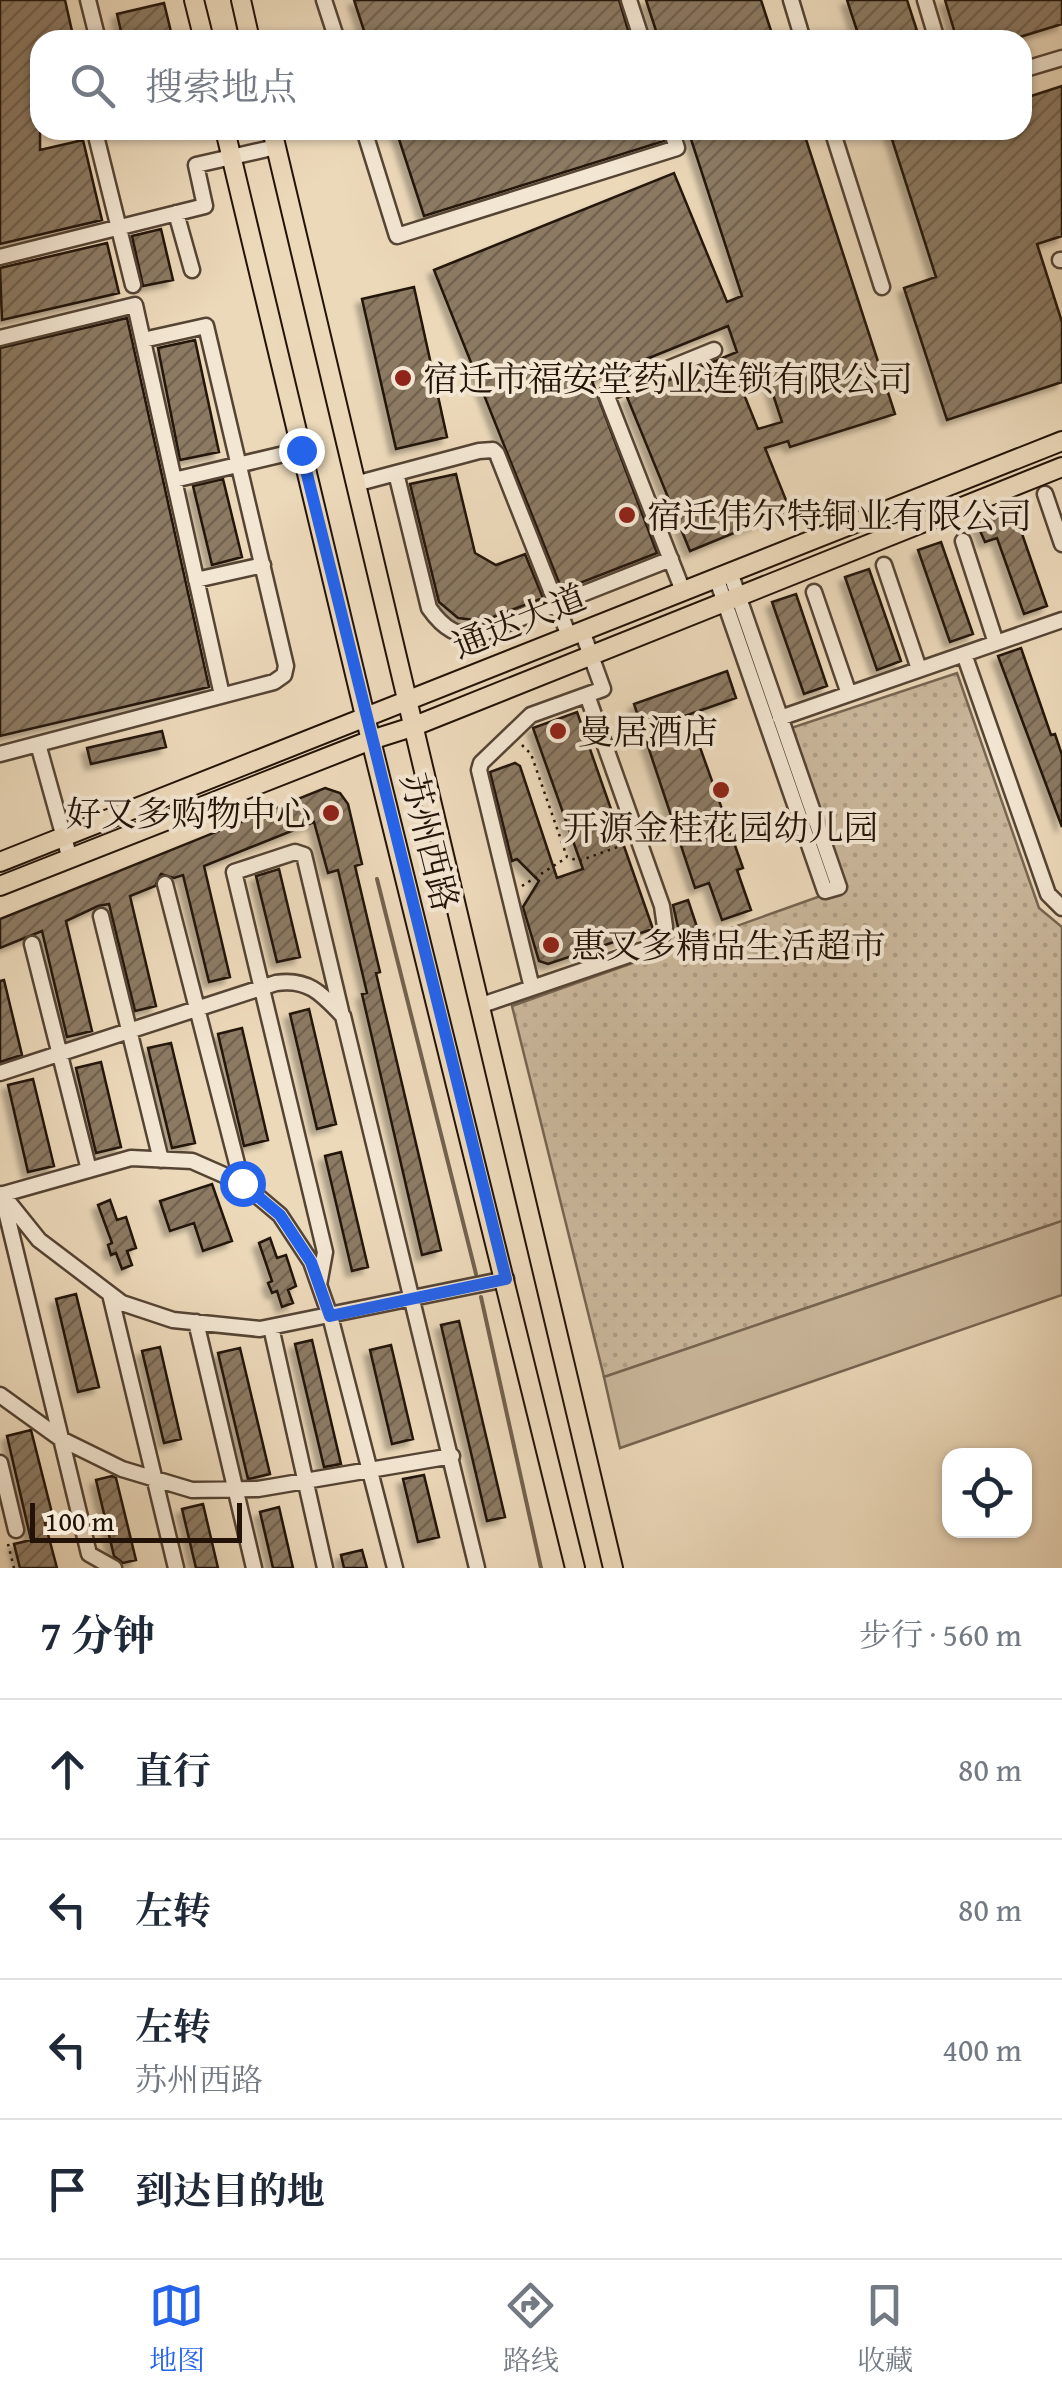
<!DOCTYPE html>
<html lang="zh">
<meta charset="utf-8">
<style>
:root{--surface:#fff;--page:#f6f6f7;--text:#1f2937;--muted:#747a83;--line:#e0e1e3;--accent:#2563eb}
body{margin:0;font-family:"Gentium Book Plus","Noto Serif SC",serif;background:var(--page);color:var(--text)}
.controls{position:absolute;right:30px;bottom:30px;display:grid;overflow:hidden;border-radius:20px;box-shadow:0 2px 8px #0004}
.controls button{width:90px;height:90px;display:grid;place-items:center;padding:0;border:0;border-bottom:2px solid var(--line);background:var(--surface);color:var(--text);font:50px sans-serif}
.scale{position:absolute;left:30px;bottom:25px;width:212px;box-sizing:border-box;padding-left:10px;border:5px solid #231307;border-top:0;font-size:28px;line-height:35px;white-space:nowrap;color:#231307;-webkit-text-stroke:8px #f3e6d2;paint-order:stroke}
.stop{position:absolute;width:30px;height:30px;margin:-22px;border:8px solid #2563eb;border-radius:50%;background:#fff}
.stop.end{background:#2563eb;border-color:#fff;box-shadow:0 2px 10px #0008}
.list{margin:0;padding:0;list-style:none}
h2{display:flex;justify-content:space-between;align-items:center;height:130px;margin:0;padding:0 40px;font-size:42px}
h2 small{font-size:32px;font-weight:400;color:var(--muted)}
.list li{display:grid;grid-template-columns:65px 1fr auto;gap:30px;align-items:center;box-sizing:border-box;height:140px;padding:0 40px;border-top:2px solid var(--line)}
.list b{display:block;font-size:38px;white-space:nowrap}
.list p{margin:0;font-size:32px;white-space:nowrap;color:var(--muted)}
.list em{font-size:32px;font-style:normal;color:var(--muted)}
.icon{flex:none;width:55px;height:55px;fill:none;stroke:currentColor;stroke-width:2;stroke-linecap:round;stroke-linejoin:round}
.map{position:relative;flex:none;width:1062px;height:1568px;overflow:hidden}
.search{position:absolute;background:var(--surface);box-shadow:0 2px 8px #0004;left:30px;right:30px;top:30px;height:110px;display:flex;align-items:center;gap:25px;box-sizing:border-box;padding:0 35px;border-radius:30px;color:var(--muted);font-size:38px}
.sheet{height:690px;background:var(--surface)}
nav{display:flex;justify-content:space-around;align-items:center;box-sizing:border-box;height:140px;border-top:2px solid var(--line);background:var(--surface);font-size:28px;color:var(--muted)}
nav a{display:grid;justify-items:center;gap:5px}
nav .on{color:var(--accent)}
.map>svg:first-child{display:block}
.grass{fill:url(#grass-dots);stroke:#766552;stroke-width:2.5}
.garden{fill:#cab79c;stroke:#766552;stroke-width:2.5}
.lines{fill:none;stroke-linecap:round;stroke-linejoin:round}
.stream{stroke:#73624e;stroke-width:4}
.building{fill:url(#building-hatch);stroke:#231307;stroke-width:2.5;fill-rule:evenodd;filter:url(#shadow)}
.minor-casing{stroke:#554434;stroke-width:19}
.major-casing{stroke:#231307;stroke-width:22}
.path{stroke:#231307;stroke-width:2.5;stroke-dasharray:2.5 5;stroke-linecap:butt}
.minor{stroke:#f3e6d2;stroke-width:14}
.major{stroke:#ecd9ba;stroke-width:18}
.route{stroke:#2563eb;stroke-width:12}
.poi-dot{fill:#8f2418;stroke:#f3e6d2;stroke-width:4}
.labels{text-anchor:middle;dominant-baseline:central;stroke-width:8;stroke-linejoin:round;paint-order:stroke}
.poi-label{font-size:35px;fill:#231307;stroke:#f3e6d2;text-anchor:start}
.street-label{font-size:35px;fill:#231307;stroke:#f3e6d2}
</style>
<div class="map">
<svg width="1062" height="1568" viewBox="0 0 1062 1568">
<defs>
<pattern id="grass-dots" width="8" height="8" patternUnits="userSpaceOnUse" patternTransform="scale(2.5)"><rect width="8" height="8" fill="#cab79c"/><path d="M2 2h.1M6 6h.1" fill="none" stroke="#ad9c85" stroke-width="1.8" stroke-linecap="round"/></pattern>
<pattern id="building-hatch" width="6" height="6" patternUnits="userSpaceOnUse" patternTransform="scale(2.5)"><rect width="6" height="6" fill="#8c7a64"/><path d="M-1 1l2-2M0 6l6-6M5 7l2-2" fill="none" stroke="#726350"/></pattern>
<filter id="shadow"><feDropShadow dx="-5.5" dy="5.5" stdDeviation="2.5" flood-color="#0004"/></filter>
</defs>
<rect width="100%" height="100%" fill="#ecd9ba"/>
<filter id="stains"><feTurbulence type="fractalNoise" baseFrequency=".002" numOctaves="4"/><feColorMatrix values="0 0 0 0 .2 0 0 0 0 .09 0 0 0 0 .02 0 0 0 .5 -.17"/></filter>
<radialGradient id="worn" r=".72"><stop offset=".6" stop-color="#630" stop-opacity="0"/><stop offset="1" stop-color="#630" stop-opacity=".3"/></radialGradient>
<path class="grass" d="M957,673L1039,908L1062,927V1221L604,1377L512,1006L846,887L791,728Z"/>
<path class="garden" d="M1062,1221V1295L620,1448L604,1377Z"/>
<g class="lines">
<path class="stream" d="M377,879L476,1274
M481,1297L541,1568"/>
</g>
<path class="building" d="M0,0H65L74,40H40V150L83,140L102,220L0,244Z
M354,0H619L631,40H367Z
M646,0H761L774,40H659Z
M847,0H907L920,40H860Z
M945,0H1062V24L1010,40H957Z
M164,3L173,40H123L117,14Z
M1062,86V236L1037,244L1062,322V382L947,420L904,288L936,277L889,130H1022V99Z
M396,130H661L664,141L424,216Z
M688,130H803L895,414L790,447L788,441L765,448L790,510L690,551L627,397L737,352L728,326L592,381L657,553L562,590L434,270L674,173L727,302L742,296ZM768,379L782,422L758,429L741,387Z
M161,229L173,280L143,286L132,236Z
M107,243L119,293L2,320L0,268Z
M414,287L447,437L396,449L362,299Z
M127,318L209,687L0,736V348Z
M195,340L219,452L180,460L158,348Z
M456,474L475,553L496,565L525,554L543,598L483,621L458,618L439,602L410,484Z
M223,479L242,557L212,565L193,486Z
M1018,507L1025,526L1020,528L1047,606L1024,614L997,538L985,542L977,524Z
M941,542L973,634L950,642L918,550Z
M869,569L901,661L877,670L845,577Z
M796,594L827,686L804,694L772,602Z
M1021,648L1051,735L1055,734L1062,755V827L998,656Z
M727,671L736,698L673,720L680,742L696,736L743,868L737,870L751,910L722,920L709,883L695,888L634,704Z
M577,712L653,929L548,964L539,961L523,907L539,881L517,859L512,861L490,772L515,763L520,766L557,878L583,869L533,728Z
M162,731L166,747L91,764L87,748Z
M325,788L340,793L348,804L362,864L355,866L380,972L376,973L441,1250L422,1255L362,994L367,993L338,870L328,873L314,822L204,866L230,977L209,982L183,875L174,878L161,874L155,886L130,896L156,1006L135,1011L109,904L98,906L66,921L92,1031L67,1037L42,931L0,948V919Z
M279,869L300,957L277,962L256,876Z
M688,900L701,939L682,945L673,905Z
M4,980L22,1055L0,1062V981Z
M309,1009L336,1124L317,1129L290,1014Z
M242,1028L268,1140L244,1146L218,1034Z
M171,1043L195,1143L172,1148L148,1048Z
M101,1062L121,1147L96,1153L76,1068Z
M33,1079L54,1166L28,1172L8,1085Z
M341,1152L368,1267L352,1271L325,1156Z
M212,1184L232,1241L203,1251L194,1223L170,1231L160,1201Z
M110,1200L117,1220L126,1217L136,1248L127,1251L132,1265L122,1269L116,1253L111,1255L108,1245L112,1243L98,1205Z
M270,1238L277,1258L286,1255L296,1286L288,1290L293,1303L282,1307L277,1291L272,1293L268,1283L272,1281L259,1243Z
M76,1294L99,1387L78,1392L56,1299Z
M459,1321L505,1517L487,1521L441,1325Z
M312,1340L341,1464L324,1467L295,1344Z
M391,1345L413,1439L392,1444L370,1350Z
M160,1347L181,1439L164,1443L142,1351Z
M240,1348L270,1474L253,1478L248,1479L218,1353Z
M31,1430L54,1521L45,1523L57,1568H20L14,1544L31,1540L7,1436Z
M424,1475L439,1537L418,1542L403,1479Z
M112,1476L116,1478L136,1560L123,1563L114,1556L96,1480Z
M203,1504L218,1568H196L182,1509Z
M279,1507L293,1568H273L260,1512Z
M362,1550L367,1568H344L341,1555Z"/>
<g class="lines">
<g class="minor-casing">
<path id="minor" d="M88,0L98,40
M324,0L337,40
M629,0L642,40
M791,0L803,40
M925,0L937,40
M1022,70L1062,58
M364,130L397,236L677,148L671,130
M832,130L882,287
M97,140L133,285
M176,213L192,270
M0,257L205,206L196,165L276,147
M1060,260H1062
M0,338L135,305L222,695
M396,473L429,608C443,628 458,639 483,633L671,559
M174,480L301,450
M355,484L479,451L493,450L497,454L569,636
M1045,494L1062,544
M963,541L996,643
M884,565L919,669
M716,577L825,891L839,887L730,572
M196,580L263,565
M683,591L606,394L714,350
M814,592L849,694
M964,654L1048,894L1062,908
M780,718L1062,620
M0,754L38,744
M70,859L38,744L274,682L284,675L286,666L206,326L143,340
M165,884L242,1183
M101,916L161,1160
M32,944L89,1170
M532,988L479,770L481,763L531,715L603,689L582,631
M479,1006L655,946L660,943L665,927L662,906L587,695
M0,1073L276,983C308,978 322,994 343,1016L477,1568
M2,1194L39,1240L122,1303L173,1320L260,1329L506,1279
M0,1195L131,1158L192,1161L242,1183L280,1215L311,1262L330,1316L395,1568
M3,1199L89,1554L114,1568
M319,1285L325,1252L234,872L295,852L304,855L341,1011
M110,1294L176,1568
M196,1322L254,1568
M271,1327L325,1568
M0,1395L61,1439L122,1469L192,1490L258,1489L452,1456
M0,1463L16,1530"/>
</g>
<g class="major-casing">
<path id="major" d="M194,0L204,40
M241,0L250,40
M225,130L365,716L575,1568
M272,130L613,1568
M0,862L1062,441
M0,886L371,740L412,727L1062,467"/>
</g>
<path class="path" d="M522,745L531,754L567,857L579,861L623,845
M522,886L566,858
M8,1544L14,1568"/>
<use href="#minor" class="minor"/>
<use href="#major" class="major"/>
</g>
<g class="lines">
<path class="route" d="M242,1183L280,1215L311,1262L330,1316L506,1279L301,450"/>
</g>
<g class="poi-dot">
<circle cx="403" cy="378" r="10"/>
<circle cx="627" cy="515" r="10"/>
<circle cx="558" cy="731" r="10"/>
<circle cx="721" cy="790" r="10"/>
<circle cx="331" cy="813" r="10"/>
<circle cx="551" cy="945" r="10"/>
</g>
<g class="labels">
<g class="poi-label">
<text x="423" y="378">宿迁市福安堂药业连锁有限公司</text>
<text x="647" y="515">宿迁伟尔特铜业有限公司</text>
<text x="578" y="731">曼居酒店</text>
<text x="311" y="813" text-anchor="end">好又多购物中心</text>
<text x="721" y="827" text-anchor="middle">开源金桂花园幼儿园</text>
<text x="571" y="945">惠又多精品生活超市</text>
</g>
<g class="street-label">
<text transform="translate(519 621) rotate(-22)">通达大道</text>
<text transform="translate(430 842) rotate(76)">苏州西路</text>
</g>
</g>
<rect width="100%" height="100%" filter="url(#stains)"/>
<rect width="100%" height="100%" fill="url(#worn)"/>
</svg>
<div class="controls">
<button><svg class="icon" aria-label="locate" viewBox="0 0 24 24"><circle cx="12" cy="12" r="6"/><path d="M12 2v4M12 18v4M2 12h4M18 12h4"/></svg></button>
</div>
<div class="scale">100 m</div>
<div class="stop" style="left:242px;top:1183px"></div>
<div class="stop end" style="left:301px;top:450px"></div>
<div class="search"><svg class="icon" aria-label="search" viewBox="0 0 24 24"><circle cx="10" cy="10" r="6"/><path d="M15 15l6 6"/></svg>搜索地点</div>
</div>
<section class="sheet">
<h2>7 分钟<small>步行 · 560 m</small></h2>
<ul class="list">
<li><svg class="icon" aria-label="ahead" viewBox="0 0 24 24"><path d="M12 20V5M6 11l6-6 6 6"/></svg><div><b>直行</b></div><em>80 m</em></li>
<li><svg class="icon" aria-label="left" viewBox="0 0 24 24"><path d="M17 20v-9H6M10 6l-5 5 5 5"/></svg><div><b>左转</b></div><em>80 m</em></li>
<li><svg class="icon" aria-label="left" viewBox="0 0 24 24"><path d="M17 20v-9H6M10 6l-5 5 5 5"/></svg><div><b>左转</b><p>苏州西路</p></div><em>400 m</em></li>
<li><svg class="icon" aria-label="arrive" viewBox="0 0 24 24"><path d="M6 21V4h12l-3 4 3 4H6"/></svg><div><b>到达目的地</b></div></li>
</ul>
</section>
<nav>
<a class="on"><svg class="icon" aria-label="map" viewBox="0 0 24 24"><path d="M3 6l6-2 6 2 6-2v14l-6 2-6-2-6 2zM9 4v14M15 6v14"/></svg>地图</a>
<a><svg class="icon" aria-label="directions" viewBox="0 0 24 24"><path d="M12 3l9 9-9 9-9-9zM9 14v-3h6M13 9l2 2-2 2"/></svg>路线</a>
<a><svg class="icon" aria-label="saved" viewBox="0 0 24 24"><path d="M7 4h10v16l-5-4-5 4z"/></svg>收藏</a>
</nav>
